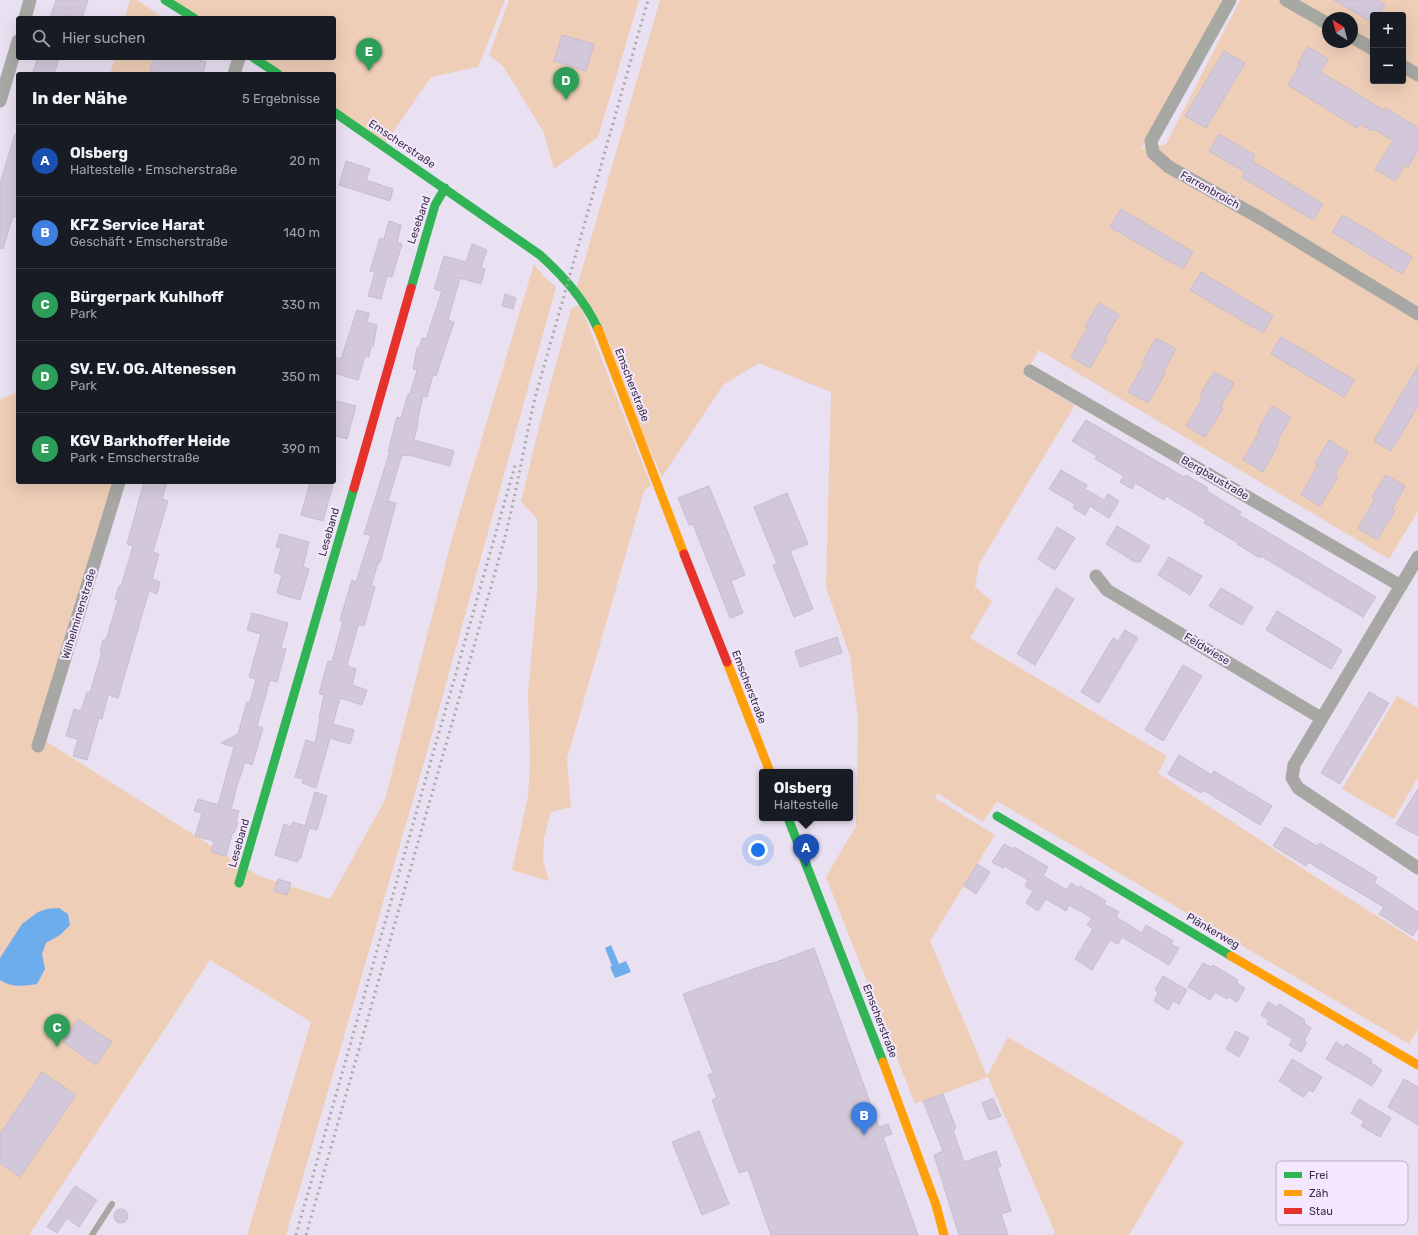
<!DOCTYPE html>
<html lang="de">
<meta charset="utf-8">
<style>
:root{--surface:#171b24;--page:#20242c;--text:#f1f3f6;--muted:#9ea1a6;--line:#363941;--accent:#796e82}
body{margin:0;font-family:Rubik,sans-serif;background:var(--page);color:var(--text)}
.controls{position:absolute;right:12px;top:12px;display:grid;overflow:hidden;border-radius:4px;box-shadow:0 4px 16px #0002}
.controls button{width:36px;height:36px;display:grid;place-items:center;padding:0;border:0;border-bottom:1px solid var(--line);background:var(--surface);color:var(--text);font:20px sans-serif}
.compass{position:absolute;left:1322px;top:12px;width:36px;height:36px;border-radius:50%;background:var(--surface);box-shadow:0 4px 16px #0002;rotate:324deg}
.you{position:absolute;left:758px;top:850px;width:14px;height:14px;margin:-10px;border:3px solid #fff;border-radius:50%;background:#1a73e8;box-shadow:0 0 0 6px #1a73e833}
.badge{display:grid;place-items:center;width:26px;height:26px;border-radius:50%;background:var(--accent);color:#fff;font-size:13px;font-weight:700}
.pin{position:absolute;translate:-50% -33px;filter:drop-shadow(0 1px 2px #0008)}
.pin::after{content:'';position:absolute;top:21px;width:14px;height:12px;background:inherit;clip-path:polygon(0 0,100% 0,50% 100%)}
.popup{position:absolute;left:759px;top:769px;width:94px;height:52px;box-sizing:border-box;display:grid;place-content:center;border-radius:4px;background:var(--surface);filter:drop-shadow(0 1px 3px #0005);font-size:13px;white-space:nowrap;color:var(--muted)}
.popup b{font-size:15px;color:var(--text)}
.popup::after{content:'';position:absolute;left:50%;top:100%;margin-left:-8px;border:8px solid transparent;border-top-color:var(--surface)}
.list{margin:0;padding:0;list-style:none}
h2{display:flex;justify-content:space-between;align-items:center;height:52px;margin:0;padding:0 16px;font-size:17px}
h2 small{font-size:13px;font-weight:400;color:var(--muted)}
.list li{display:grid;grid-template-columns:26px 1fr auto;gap:12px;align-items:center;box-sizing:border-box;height:72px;padding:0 16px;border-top:1px solid var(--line)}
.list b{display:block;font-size:15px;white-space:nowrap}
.list p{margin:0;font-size:13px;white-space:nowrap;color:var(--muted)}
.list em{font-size:13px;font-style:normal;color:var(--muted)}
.icon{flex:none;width:22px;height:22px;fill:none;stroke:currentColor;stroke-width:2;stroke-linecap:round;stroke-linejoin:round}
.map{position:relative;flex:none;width:1418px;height:1235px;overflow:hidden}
.search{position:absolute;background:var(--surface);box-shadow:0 4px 16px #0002;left:16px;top:16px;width:320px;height:44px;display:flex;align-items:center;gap:10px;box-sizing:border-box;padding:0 14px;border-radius:4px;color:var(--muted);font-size:15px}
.panel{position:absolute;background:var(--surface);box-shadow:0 4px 16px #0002;left:16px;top:72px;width:320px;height:412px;border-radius:4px}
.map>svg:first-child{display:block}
.green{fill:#eeceb7;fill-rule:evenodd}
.water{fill:#6dadeb}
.building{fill:#d2c8da;stroke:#c6bdcf}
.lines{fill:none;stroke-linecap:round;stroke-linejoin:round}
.lane{stroke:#a7a8a4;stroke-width:6}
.street{stroke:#a7a8a4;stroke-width:13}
.fast{stroke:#30b455;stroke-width:9}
.slow{stroke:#ff9f0a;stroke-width:9}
.jam{stroke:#e5322d;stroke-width:9}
.rail{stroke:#a9a8ab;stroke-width:3;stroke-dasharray:2 4;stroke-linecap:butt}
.labels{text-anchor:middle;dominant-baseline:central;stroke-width:4;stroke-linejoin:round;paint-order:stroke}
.street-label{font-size:11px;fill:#3c3046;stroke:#f3e8fe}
.key{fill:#f3e8fe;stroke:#bcb1c7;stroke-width:1}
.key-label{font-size:11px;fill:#3c3046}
</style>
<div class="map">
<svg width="1418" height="1235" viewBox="0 0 1418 1235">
<rect width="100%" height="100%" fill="#e9e0f1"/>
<path class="green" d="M130,0H137L164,18H125Z
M167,0H505L478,67L431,77L384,145L334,111V74H281L258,58H334V18H197Z
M509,0H639L598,137L554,169L544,133L503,66L489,55Z
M660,0H1225L1141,149L1166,144L1240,0H1418V511L1389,559L1039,350L1024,376L1075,405L979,564L975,587L992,601L970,638L1167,756L1158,773L1322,881L1418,942V1029L1409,1044L997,801L983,822L937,793L935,798L995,835L930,941L987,1076L1008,1037L1184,1142L1129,1235H1053L1055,1232L988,1077L915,1104L826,877L856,826L858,719L850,656L826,587L831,392L759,363L723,385L662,477L577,287ZM1373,15H1403V81H1373ZM1328,18H1352V42H1328Z
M115,58H156L152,74H110Z
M534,264L545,278L556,287L429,745L286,1235H247L311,1022L210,960L29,1235H0V400L18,391V482H117L36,735L259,876L330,899L385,800L452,538Z
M580,304L651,485L644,491L567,759L571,807L551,812L544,838L543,860L549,881L512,870L528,797L530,762L528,694L537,592V519L521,501L542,415L571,309Z
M1397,696L1418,708V777L1394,819L1342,789Z"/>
<path class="water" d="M59,908L68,914L70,925L60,935L46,943L42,954L45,969L37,984C23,986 12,988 0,980V958L22,924L38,912L47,909Z
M611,945L619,964L626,961L631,972L615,978L610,967L612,966L605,948Z"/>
<path class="building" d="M56,0H88L82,18H75L65,15L64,18H50Z
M1334,0H1377L1385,5L1378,15H1373V23Z
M562,35L594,44L586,71L554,61Z
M1308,47L1328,59L1321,72L1385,111L1386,108L1418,128V150L1408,167L1405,165L1395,181L1375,169L1393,141L1374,129L1372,131L1360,124L1357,128L1288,85L1300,64L1298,63Z
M1224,51L1245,63L1206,128L1185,116Z
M38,58H59L54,74H32Z
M153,58H191L206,62L203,74H160L150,71Z
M15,134L18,135V218L13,216L3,249L0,248V183Z
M1219,134L1255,155L1252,161L1323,204L1313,220L1242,177L1245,172L1209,151Z
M346,161L370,169L366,180L393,189L390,201L339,185Z
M1121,209L1193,252L1183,269L1110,227Z
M1343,215L1412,257L1402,274L1332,232Z
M389,221L401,225L397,243L402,244L392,277L387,276L381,299L368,296L375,272L370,271L380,238L384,239Z
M472,244L487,250L481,267L485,269L481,284L460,278L448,320L454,322L436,376L433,375L427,397L423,396L417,423H418L414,440L454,451L450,466L409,455V456L402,455L388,501L396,503L380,563H378L371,586L375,587L364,626L358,625L347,666L356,669L352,685L367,690L362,705L340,698L333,724L354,730L350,744L330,738L316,788L302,783L303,779L295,777L306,740L315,743L320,719L319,718L324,695L319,694L328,661L332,662L343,621L340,620L352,580L356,582L371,535L364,534L390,451H388L397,417L401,418L408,394H410L417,370L413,369L417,348H419L422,338L426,339L442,291L434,289L444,256L466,262Z
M1201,272L1273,316L1263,333L1190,290Z
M505,294L516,298L513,309L502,306Z
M1099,303L1119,315L1105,338L1107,339L1090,368L1071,357L1088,327L1085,326Z
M357,310L369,313L367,322L377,325L373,347L371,346L369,357L365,356L358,380L334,373V357L341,359Z
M1281,337L1354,380L1344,397L1271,354Z
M1156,338L1176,349L1163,372L1165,374L1148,403L1128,392L1145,362L1143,361Z
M1418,366V406L1391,451L1374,441Z
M1214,372L1234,383L1220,407L1223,408L1205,437L1186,426L1203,397L1200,395Z
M336,401L356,406L347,439L334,435V407Z
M1272,406L1291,417L1277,441L1279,442L1263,472L1243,460L1260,431L1258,430Z
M1086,420L1184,477L1186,475L1208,488L1207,491L1241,512L1239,515L1376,597L1363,617L1261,556L1260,558L1237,544L1238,543L1204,523L1206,520L1166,496L1164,500L1135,483L1132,489L1120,482L1124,476L1095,459L1097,456L1072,441Z
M1329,440L1348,452L1335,475L1338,477L1320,506L1301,495L1318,465L1315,464Z
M1061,470L1087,485L1085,489L1104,500L1108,494L1119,501L1109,518L1090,506L1085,515L1073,508L1075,504L1049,489Z
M1386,475L1405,486L1392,509L1395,511L1377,540L1358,528L1375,499L1372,497Z
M144,482H167L162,499L168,501L153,552L159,554L152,579L160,582L157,594L149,591L118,698L108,695L102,719L99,718L87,760L73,756L78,739L66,736L74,709L81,711L87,692L90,693L102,652H100L103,640H106L118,600L115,599L119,586L121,587L133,546L127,544Z
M310,482H322L333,485L323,521L301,515Z
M709,486L745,575L731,581L743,613L730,618L693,524L689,525L678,498Z
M787,493L808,544L790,551L813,609L794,617L773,565L777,564L754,507Z
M1117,526L1150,546L1140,562H1135L1106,544Z
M1057,527L1075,538L1055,570L1038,559Z
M280,534L309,542L303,567L309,569L300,600L277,593L282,575L274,572L281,548L276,547Z
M1169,557L1202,576L1190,595L1158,575Z
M1056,588L1074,599L1035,665L1017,654Z
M1221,588L1253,607L1242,625L1209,606Z
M1277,611L1342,650L1331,669L1266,630Z
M252,613L288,623L281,648L286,649L277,682L270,680L257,726L263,728L252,765L245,762L237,786L231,809L239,811L236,821L238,822L234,833L233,832L230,841L226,856L211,852L214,841L195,836L202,813L194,811L198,799L218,805L234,747L221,743L238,734L247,702H250L256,679L249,677L261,634L247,630Z
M1125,630L1138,638L1099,703L1081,692L1113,638L1118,641Z
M837,637L842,653L800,667L795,651Z
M1183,665L1202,676L1163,741L1145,730Z
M1369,692L1389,703L1340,784L1321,773Z
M1179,755L1212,775L1214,771L1272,806L1260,825L1203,790L1201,793L1168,774Z
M1418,789V836L1396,824Z
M315,792L327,796L317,830L309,828L301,857L297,862L275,855L284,824L291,827L293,822L305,826Z
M1285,827L1317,846L1320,843L1377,877L1374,883L1418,912V927L1413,936L1379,914L1384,907L1308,862L1306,866L1273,846Z
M1004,844L1013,849L1014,847L1048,867L1043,876L1067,890L1071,883L1079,888L1080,886L1106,901L1104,904L1119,912L1116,917L1142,933L1146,925L1173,941L1171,944L1179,948L1169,965L1122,937L1118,944L1110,940L1092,970L1075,959L1093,929L1087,925L1092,918L1069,905L1066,911L1046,899L1038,911L1026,903L1033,891L1025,886L1028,880L1004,866L1003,868L992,862Z
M977,864L990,872L976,894L964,886Z
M278,879L291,883L287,895L274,891Z
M814,948L879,1127L888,1124L892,1134L883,1137L918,1235H771L748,1170L739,1173L712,1100L717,1098L708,1075L713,1073L683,994L771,963V964Z
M1203,963L1211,967L1213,965L1238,980L1237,983L1245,988L1237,1002L1228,996L1227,999L1215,992L1210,1000L1188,987Z
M1163,976L1187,990L1179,1004L1173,1001L1168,1010L1154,1001L1158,992L1155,990Z
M1268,1002L1277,1007L1279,1004L1305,1020L1304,1023L1311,1028L1304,1041L1307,1042L1301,1052L1289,1045L1293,1039L1267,1024L1269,1020L1261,1015Z
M78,1019L112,1042L96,1065L63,1042Z
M1236,1031L1249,1038L1239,1057L1226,1049Z
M1336,1042L1344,1047L1346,1044L1372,1060L1371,1063L1382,1070L1372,1086L1326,1059Z
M1292,1059L1322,1077L1313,1092L1309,1090L1304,1097L1291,1090L1292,1089L1279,1081Z
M42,1072L76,1095L20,1177L0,1163V1134Z
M1404,1079L1418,1087V1125L1388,1107Z
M943,1094L956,1128L953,1130L964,1162L996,1151L1001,1166L997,1167L1011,1211L1001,1214L1008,1235H959L934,1155L943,1151L923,1101Z
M993,1098L1001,1116L989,1120L982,1103Z
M1359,1099L1391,1118L1380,1137L1361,1126L1364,1121L1351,1113Z
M699,1131L729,1204L702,1215L672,1142Z
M75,1186L97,1200L79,1227L67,1218L57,1233L47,1227Z
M114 1216a7 7 0 1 1 14 0a7 7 0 1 1-14 0Z"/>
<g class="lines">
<path class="lane" d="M92,1235L112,1204"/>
<path class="street" d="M1230,0L1151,141L1153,153L1169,167L1260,218L1418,314
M1286,0L1328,24
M25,18L30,0
M1352,37L1373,49
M1403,66L1418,75
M234,74L239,58
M0,101L18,41
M1030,371L1401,586
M1418,557L1294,765L1292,778L1298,788L1418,868
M1096,576L1107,590L1321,718
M38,746L119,482"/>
<path class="fast" d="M165,0L194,18
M254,58L278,74
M334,112L540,255C564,277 584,299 598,329
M411,288L435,205L445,188
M997,816L1231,956
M788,818L883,1062
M239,883L354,488"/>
<path class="slow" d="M598,329L684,554
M727,662L770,772
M1231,956L1418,1065
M883,1062L936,1205L944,1235"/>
<path class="jam" d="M354,488L411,288
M684,554L727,662"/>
<path class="rail" d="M296,1235L516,462
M306,1235L504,541C516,494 524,446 535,398L648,0"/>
</g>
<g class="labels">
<g class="street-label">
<text transform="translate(402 144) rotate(34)">Emscherstraße</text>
<text transform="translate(1210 190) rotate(29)">Farrenbroich</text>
<text transform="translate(419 220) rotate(-71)">Leseband</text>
<text transform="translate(632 385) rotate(69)">Emscherstraße</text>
<text transform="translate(1215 478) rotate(30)">Bergbaustraße</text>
<text transform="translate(329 532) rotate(-74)">Leseband</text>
<text transform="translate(79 614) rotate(-73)">Wilhelminenstraße</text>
<text transform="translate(1207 649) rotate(31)">Feldwiese</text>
<text transform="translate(749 687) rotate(69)">Emscherstraße</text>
<text transform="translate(239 843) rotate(-74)">Leseband</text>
<text transform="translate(1213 931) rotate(30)">Plänkerweg</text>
<text transform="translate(880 1021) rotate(69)">Emscherstraße</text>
</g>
</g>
<rect x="1276" y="1161" width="132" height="64" rx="6" class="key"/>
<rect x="1284" y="1172" width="18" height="6" fill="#30b455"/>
<rect x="1284" y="1190" width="18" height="6" fill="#ff9f0a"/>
<rect x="1284" y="1208" width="18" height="6" fill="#e5322d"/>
<g class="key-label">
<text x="1309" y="1179">Frei</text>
<text x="1309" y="1197">Zäh</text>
<text x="1309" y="1215">Stau</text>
</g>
</svg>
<div class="controls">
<button>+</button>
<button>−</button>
</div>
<svg class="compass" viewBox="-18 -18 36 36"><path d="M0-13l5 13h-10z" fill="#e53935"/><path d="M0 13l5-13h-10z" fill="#9ea1a6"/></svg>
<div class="you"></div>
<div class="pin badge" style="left:806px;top:867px;background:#1a4fb4">A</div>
<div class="popup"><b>Olsberg</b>Haltestelle</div>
<div class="pin badge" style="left:864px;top:1135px;background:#3f7fe0">B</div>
<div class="pin badge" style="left:57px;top:1047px;background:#2e9e5b">C</div>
<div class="pin badge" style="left:566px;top:100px;background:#2e9e5b">D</div>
<div class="pin badge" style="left:369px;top:71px;background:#2e9e5b">E</div>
<div class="search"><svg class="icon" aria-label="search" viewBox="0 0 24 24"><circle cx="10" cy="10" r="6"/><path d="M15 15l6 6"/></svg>Hier suchen</div>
<section class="panel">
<h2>In der Nähe<small>5 Ergebnisse</small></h2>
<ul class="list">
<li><span class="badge" style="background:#1a4fb4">A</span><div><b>Olsberg</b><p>Haltestelle · Emscherstraße</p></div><em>20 m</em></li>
<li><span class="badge" style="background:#3f7fe0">B</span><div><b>KFZ Service Harat</b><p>Geschäft · Emscherstraße</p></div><em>140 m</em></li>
<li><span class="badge" style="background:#2e9e5b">C</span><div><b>Bürgerpark Kuhlhoff</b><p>Park</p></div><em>330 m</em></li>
<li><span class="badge" style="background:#2e9e5b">D</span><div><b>SV. EV. OG. Altenessen</b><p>Park</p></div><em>350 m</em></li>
<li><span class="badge" style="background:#2e9e5b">E</span><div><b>KGV Barkhoffer Heide</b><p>Park · Emscherstraße</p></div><em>390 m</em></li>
</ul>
</section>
</div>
